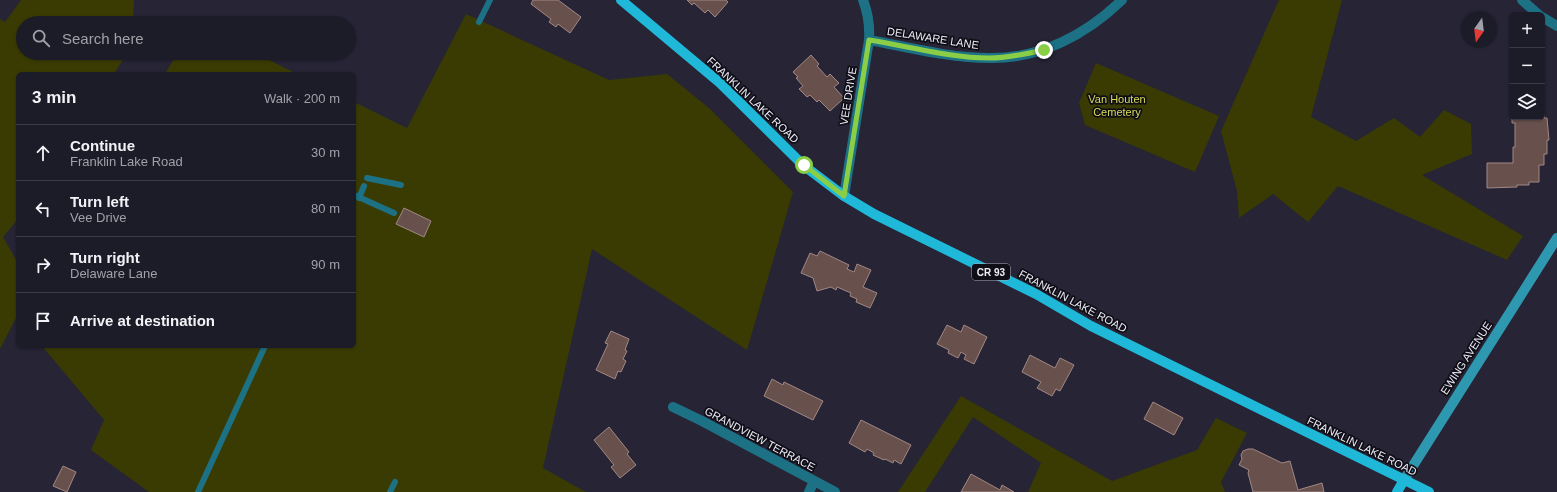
<!DOCTYPE html>
<meta charset="utf-8">
<style>
:root{--surface:#1c1b28;--page:#252430;--text:#f1f3f6;--muted:#a0a1a8;--line:#3a3945}
body{margin:0;font-family:Helvetica,sans-serif;background:var(--page);color:var(--text)}
.controls{position:absolute;right:12px;top:12px;display:grid;overflow:hidden;border-radius:6px;box-shadow:0 1px 3px #0004}
.controls button{width:36px;height:36px;display:grid;place-items:center;padding:0;border:0;border-bottom:1px solid var(--line);background:var(--surface);color:var(--text);font:20px sans-serif}
.compass{position:absolute;left:1461px;top:12px;width:36px;height:36px;border-radius:50%;background:var(--surface);box-shadow:0 1px 3px #0004;rotate:194deg}
.stop{position:absolute;width:12px;height:12px;margin:-9px;border:3px solid #8ace47;border-radius:50%;background:#fff}
.stop.end{background:#8ace47;border-color:#fff;box-shadow:0 1px 4px #0008}
.list{margin:0;padding:0;list-style:none}
h2{display:flex;justify-content:space-between;align-items:center;height:52px;margin:0;padding:0 16px;font-size:17px}
h2 small{font-size:13px;font-weight:400;color:var(--muted)}
.list li{display:grid;grid-template-columns:26px 1fr auto;gap:12px;align-items:center;box-sizing:border-box;height:56px;padding:0 16px;border-top:1px solid var(--line)}
.list b{display:block;font-size:15px;white-space:nowrap}
.list p{margin:0;font-size:13px;white-space:nowrap;color:var(--muted)}
.list em{font-size:13px;font-style:normal;color:var(--muted)}
.icon{flex:none;width:22px;height:22px;fill:none;stroke:currentColor;stroke-width:2;stroke-linecap:round;stroke-linejoin:round}
.map{position:relative;flex:none;width:1557px;height:492px;overflow:hidden}
.search{position:absolute;background:var(--surface);box-shadow:0 1px 3px #0004;left:16px;top:16px;width:340px;height:44px;display:flex;align-items:center;gap:10px;box-sizing:border-box;padding:0 14px;border-radius:22px;color:var(--muted);font-size:15px}
.panel{position:absolute;background:var(--surface);box-shadow:0 1px 3px #0004;left:16px;top:72px;width:340px;height:276px;border-radius:6px}
.map>svg:first-child{display:block}
.green{fill:#3a3b03}
.building{fill:#68504d;stroke:#a28884}
.lines{fill:none;stroke-linecap:round;stroke-linejoin:round}
.lane{stroke:#1d7185;stroke-width:6}
.street{stroke:#1d7185;stroke-width:10}
.secondary{stroke:#2f98b1;stroke-width:10}
.primary{stroke:#1fb8d8;stroke-width:10}
.route{stroke:#8ace47;stroke-width:5}
.labels{text-anchor:middle;dominant-baseline:central;stroke-width:3.5;stroke-linejoin:round;paint-order:stroke}
.shield{fill:#0f0e16;stroke:#aaa9b4;stroke-width:1}
.shield-label{font-size:10px;font-weight:bold;fill:#ecebf7}
.street-label{font-size:11px;fill:#ecebf7;stroke:#0f0e16}
.park-label{font-size:11px;fill:#d8dc59;stroke:#0f0e16}
</style>
<div class="map">
<svg width="1557" height="492" viewBox="0 0 1557 492">
<rect width="100%" height="100%" fill="#262435"/>
<path class="green" d="M21,0H134L133,23H23V53H127L114,74H18V219L3,237L15,258L18,267V317L17,316L0,349V19L5,22Z
M1279,0H1342L1311,117L1356,141L1394,118L1420,137L1444,110L1471,124L1472,154L1422,175L1523,236L1507,260L1338,186L1308,222L1273,194L1239,218L1237,191L1221,131Z
M466,14L609,80L667,74L709,108L793,192L747,350L592,249L543,468L586,492H149L91,450L104,420L42,346H354V102L407,128Z
M177,53H255L297,74H165Z
M1096,63L1219,116L1195,172L1085,125L1079,103Z
M961,396L1112,481L1197,450L1216,418L1247,433L1221,482L1225,492H1028L1041,463L973,417L925,492H898Z"/>
<path class="building" d="M533,0H558L581,17L570,33L558,24L556,27L549,22L551,19L531,4Z
M687,0H726L728,2L715,17L708,10L705,13L694,3L692,5Z
M811,55L819,64L817,66L827,77L830,74L839,83L834,87L844,98L830,111L819,100L817,102L810,95L807,97L799,89L803,86L796,78L798,77L793,72Z
M1542,108H1544V118H1547L1549,140H1547V154H1544V165H1539V182H1529V185H1517V187L1487,188V163H1513V147H1515V123H1512V117H1542Z
M404,208L431,221L424,237L396,224Z
M820,251L849,265L847,269L854,272L857,264L871,270L863,287L877,293L870,308L856,302L857,299L850,296L851,293L837,287L836,290L831,287L817,291L813,278L801,273L810,253L817,256Z
M947,325L961,332L964,325L987,337L974,364L964,359L966,355L961,352L958,358L948,353L949,350L937,344Z
M611,331L629,339L625,350L627,351L623,359L626,361L621,372L618,371L615,379L596,370L608,344L605,343Z
M1030,355L1055,368L1060,358L1074,365L1060,391L1056,389L1052,396L1037,388L1041,382L1022,372Z
M772,379L783,385L784,382L823,401L813,420L764,396Z
M1153,402L1183,418L1174,435L1144,419Z
M861,420L911,445L901,464L894,460L893,463L885,459L884,460L873,455L874,453L867,449L865,452L849,443Z
M609,427L629,452L627,454L636,465L620,478L611,467L614,465L594,440Z
M1248,449H1253L1282,463L1290,461L1298,490L1322,483L1324,492H1253L1248,473L1249,470L1239,465L1242,459L1241,455L1243,451Z
M63,466L76,472L67,492L53,486Z
M971,474L1000,490L1002,485L1014,492H961Z"/>
<g class="lines">
<path class="lane" d="M479,22L490,0
M367,178L401,185
M354,195L394,213
M359,198L364,186
M198,492L265,346
M390,492L395,482"/>
<path class="street" d="M1522,0L1539,15
M1542,17L1557,26
M869,40C908,47 949,58 989,58C1040,59 1086,35 1122,0
M844,196L869,40C870,25 868,13 863,0
M673,407L702,421L835,492
M809,492L814,481"/>
<path class="secondary" d="M1404,480L1557,238"/>
<path class="primary" d="M621,0L720,83L803,165L844,196L874,214L1036,294L1091,326L1429,492
M1397,492L1404,480"/>
</g>
<g class="lines">
<path class="route" d="M804,165L844,196L869,40C907,46 951,58 989,58C1008,58 1026,54 1044,50"/>
</g>
<g class="labels">
<rect class="shield" x="972" y="264" width="38" height="16" rx="3"/>
<g class="shield-label">
<text x="991" y="272">CR 93</text>
</g>
<g class="street-label">
<text transform="translate(933 38) rotate(9)">DELAWARE LANE</text>
<text transform="translate(848 96) rotate(-81)">VEE DRIVE</text>
<text transform="translate(753 100) rotate(43)">FRANKLIN LAKE ROAD</text>
<text transform="translate(1073 301) rotate(28)">FRANKLIN LAKE ROAD</text>
<text transform="translate(1466 358) rotate(-57)">EWING AVENUE</text>
<text transform="translate(760 439) rotate(28)">GRANDVIEW TERRACE</text>
<text transform="translate(1362 446) rotate(26)">FRANKLIN LAKE ROAD</text>
</g>
<g class="park-label">
<text x="1117" y="99">Van Houten<tspan x="1117" dy="13">Cemetery</tspan></text>
</g>
</g>
</svg>
<div class="controls">
<button>+</button>
<button>−</button>
<button><svg class="icon" aria-label="layers" viewBox="0 0 24 24"><path d="M12 4l9 5-9 5-9-5zM3 14l9 5 9-5"/></svg></button>
</div>
<svg class="compass" viewBox="-18 -18 36 36"><path d="M0-13l5 13h-10z" fill="#e53935"/><path d="M0 13l5-13h-10z" fill="#a0a1a8"/></svg>
<div class="stop" style="left:804px;top:165px"></div>
<div class="stop end" style="left:1044px;top:50px"></div>
<div class="search"><svg class="icon" aria-label="search" viewBox="0 0 24 24"><circle cx="10" cy="10" r="6"/><path d="M15 15l6 6"/></svg>Search here</div>
<section class="panel">
<h2>3 min<small>Walk · 200 m</small></h2>
<ul class="list">
<li><svg class="icon" aria-label="ahead" viewBox="0 0 24 24"><path d="M12 20V5M6 11l6-6 6 6"/></svg><div><b>Continue</b><p>Franklin Lake Road</p></div><em>30 m</em></li>
<li><svg class="icon" aria-label="left" viewBox="0 0 24 24"><path d="M17 20v-9H6M10 6l-5 5 5 5"/></svg><div><b>Turn left</b><p>Vee Drive</p></div><em>80 m</em></li>
<li><svg class="icon" aria-label="right" viewBox="0 0 24 24"><path d="M7 20v-9h11M14 6l5 5-5 5"/></svg><div><b>Turn right</b><p>Delaware Lane</p></div><em>90 m</em></li>
<li><svg class="icon" aria-label="arrive" viewBox="0 0 24 24"><path d="M6 21V4h12l-3 4 3 4H6"/></svg><div><b>Arrive at destination</b></div></li>
</ul>
</section>
</div>
